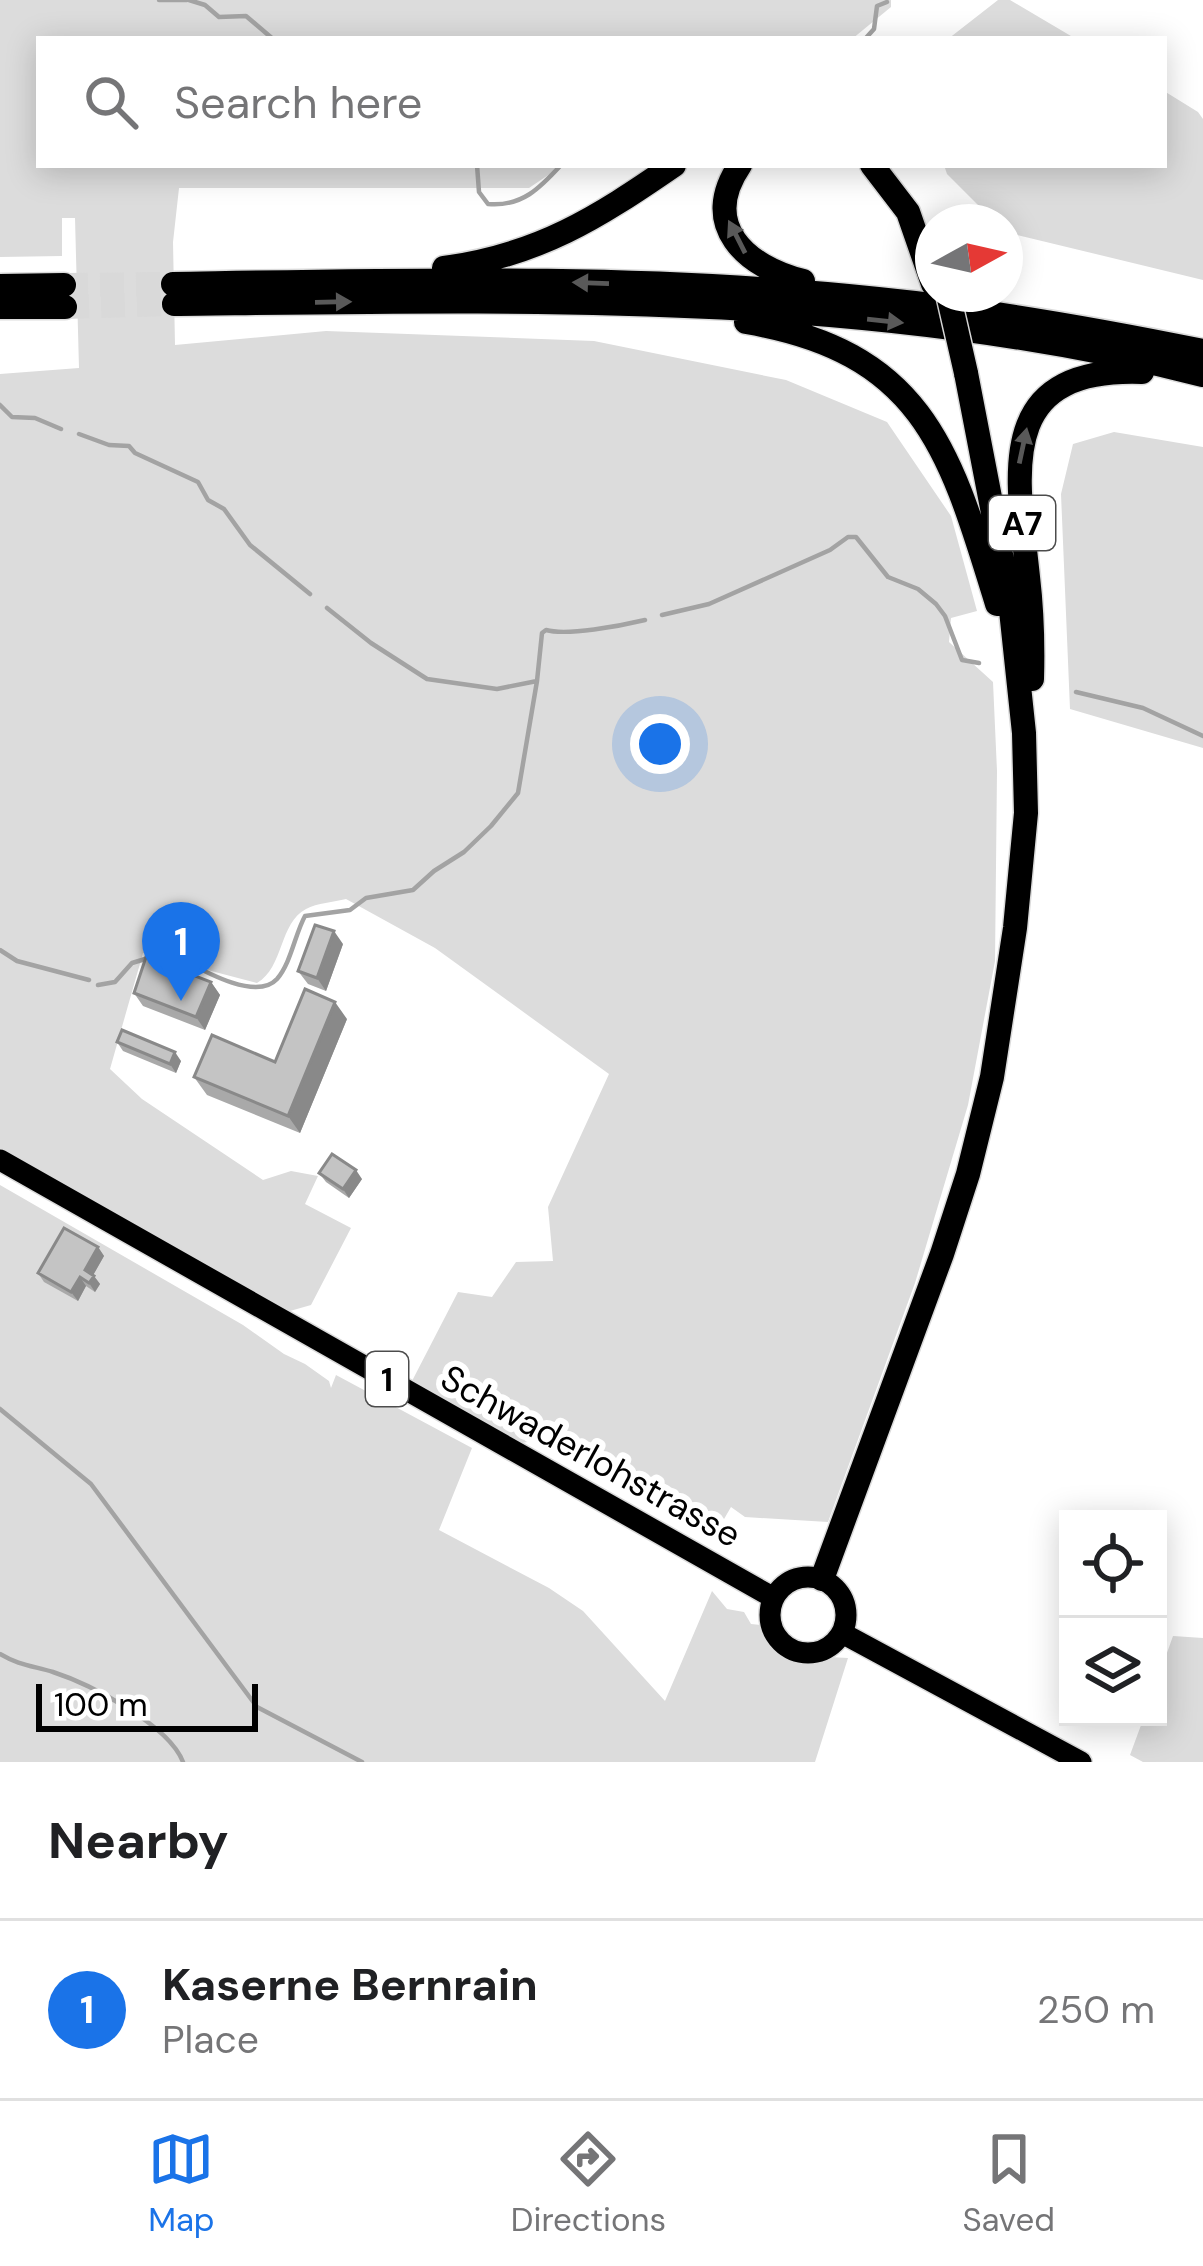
<!DOCTYPE html>
<style>
:root{--surface:#fff;--page:#f6f6f6;--text:#202124;--muted:#757577;--line:#e0e0e0;--accent:#1a73e8}
body{margin:0;font-family:"DM Sans",sans-serif;background:var(--page);color:var(--text)}
.controls{position:absolute;right:36px;bottom:36px;display:grid;overflow:hidden;border-radius:0px;box-shadow:0 6px 30px #0003}
.controls button{width:108px;height:108px;display:grid;place-items:center;padding:0;border:0;border-bottom:3px solid var(--line);background:var(--surface);color:var(--text);font:60px sans-serif}
.compass{position:absolute;left:915px;top:204px;width:108px;height:108px;border-radius:50%;background:var(--surface);box-shadow:0 6px 30px #0003;rotate:82deg}
.scale{position:absolute;left:36px;bottom:30px;width:222px;box-sizing:border-box;padding-left:12px;border:6px solid #000;border-top:0;font-size:33px;line-height:42px;white-space:nowrap;color:#000;-webkit-text-stroke:9px #fff;paint-order:stroke}
.you{position:absolute;left:660px;top:744px;width:42px;height:42px;margin:-30px;border:9px solid #fff;border-radius:50%;background:#1a73e8;box-shadow:0 0 0 18px #1a73e833}
.badge{display:grid;place-items:center;width:78px;height:78px;border-radius:50%;background:var(--accent);color:#fff;font-size:39px;font-weight:700}
.pin{position:absolute;translate:-50% -99px;filter:drop-shadow(0 3px 6px #0008)}
.pin::after{content:'';position:absolute;top:63px;width:42px;height:36px;background:inherit;clip-path:polygon(0 0,100% 0,50% 100%)}
.list{margin:0;padding:0;list-style:none}
h2{display:flex;justify-content:space-between;align-items:center;height:156px;margin:0;padding:0 48px;font-size:51px}
h2 small{font-size:39px;font-weight:400;color:var(--muted)}
.list li{display:grid;grid-template-columns:78px 1fr auto;gap:36px;align-items:center;box-sizing:border-box;height:180px;padding:0 48px;border-top:3px solid var(--line)}
.list b{display:block;font-size:45px;white-space:nowrap}
.list p{margin:0;font-size:39px;white-space:nowrap;color:var(--muted)}
.list em{font-size:39px;font-style:normal;color:var(--muted)}
.icon{flex:none;width:66px;height:66px;fill:none;stroke:currentColor;stroke-width:2;stroke-linecap:round;stroke-linejoin:round}
.map{position:relative;flex:none;width:1203px;height:1762px;overflow:hidden}
.search{position:absolute;background:var(--surface);box-shadow:0 6px 30px #0003;left:36px;right:36px;top:36px;height:132px;display:flex;align-items:center;gap:30px;box-sizing:border-box;padding:0 42px;border-radius:0px;color:var(--muted);font-size:45px}
.sheet{height:336px;background:var(--surface)}
nav{display:flex;justify-content:space-around;align-items:center;box-sizing:border-box;height:168px;border-top:3px solid var(--line);background:var(--surface);font-size:33px;color:var(--muted)}
nav a{display:grid;justify-items:center;gap:6px}
nav .on{color:var(--accent)}
.map>svg:first-child{display:block}
.green{fill:#dcdcdc}
.lines{fill:none;stroke-linecap:round;stroke-linejoin:round}
.stream{stroke:#a3a3a3;stroke-width:4.5}
.motorway-tunnel{stroke:#d9d9d9;stroke-width:24;stroke-dasharray:24 12;stroke-linecap:butt}
.primary-casing{stroke:#dbdbdb;stroke-width:24}
.motorway-casing{stroke:#dbdbdb;stroke-width:27}
.primary{stroke:#000;stroke-width:21}
.motorway{stroke:#000;stroke-width:24}
.motorway-bridge-casing{stroke:#dbdbdb;stroke-width:27;stroke-linecap:butt}
.motorway-bridge{stroke:#000;stroke-width:24}
.wall{fill:#a9a9a9}
.shaded-wall{fill:#898989}
.building{fill:#c4c4c4;stroke:#898989;stroke-width:3}
.oneway{fill:#595959}
.labels{text-anchor:middle;dominant-baseline:central;stroke-width:12;stroke-linejoin:round;paint-order:stroke}
.shield{fill:#fff;stroke:#4c4c4c;stroke-width:3}
.shield-label{font-size:33px;font-weight:bold;fill:#000}
.street-label{font-size:36px;fill:#000;stroke:#fff}
</style>
<div class="map">
<svg width="1203" height="1762" viewBox="0 0 1203 1762">
<rect width="100%" height="100%" fill="#fff"/>
<path class="green" d="M0,0H891V7L852,39H39V165H563L529,188H179L173,242L175,345L326,331L594,341L786,380L887,422L951,516L977,611L951,618L949,642L993,682L997,771L995,961L968,1105L915,1283L828,1522L745,1517L731,1507L720,1526L599,1469L548,1439L521,1443L412,1381L458,1292L492,1297L516,1262L553,1261L548,1207L609,1074L435,948L346,899C334,902 317,903 306,909C279,923 284,967 257,983L143,953L110,1069L142,1099L263,1180L291,1171L318,1176L305,1204L351,1228L311,1305L290,1311L0,1148V374L79,368L75,218H62V256L0,257Z
M998,0H1010L1076,39H948Z
M1164,91L1198,112L1203,119V280L1005,232V222H995L947,174L944,165H1164Z
M1114,432L1203,447V748L1070,709L1061,494L1073,444Z
M0,1185L243,1325L284,1354L305,1364L329,1381L331,1388L336,1375L472,1448L439,1530L549,1588L583,1611L665,1701L712,1591L727,1609L744,1612L751,1624L761,1625L789,1655L848,1658L815,1762H0Z
M1173,1636L1203,1638V1762H1143L1130,1755L1144,1717H1158V1678Z"/>
<g class="lines">
<path class="stream" d="M159,0H187
M189,0L205,5L219,17L246,16L273,39
M865,39L874,29L877,6L887,2
M477,165L479,192L488,204C522,207 540,188 561,165
M0,405L12,417L35,418L61,429
M79,434L109,445L129,446L135,453L198,482L208,500L224,509L250,545L310,594
M327,608L371,643L427,679L497,689L537,681L542,633L546,630C567,636 620,626 645,620
M662,615L709,604L830,550L848,537H856L888,577L918,589L936,604L945,616L962,660L979,663
M1076,692L1143,708L1203,736
M0,950L17,961L89,980
M98,985L115,982L132,963L168,952C192,964 254,1004 277,979C291,963 295,934 305,916L350,910L366,898L413,890L434,871L464,852L491,826L518,793L537,681
M0,1409L91,1484L257,1707L362,1762
M0,1654C18,1665 33,1666 53,1672C90,1684 169,1725 183,1762"/>
<path class="motorway-tunnel" d="M64,285L173,284
M65,307L174,304"/>
<g class="primary-casing">
<path id="primary" d="M0,1160L774,1598
M770 1615a38 38 0 1 1 76 0a38 38 0 1 1-76 0Z
M842,1633L1081,1762"/>
</g>
<g class="motorway-casing">
<path id="motorway" d="M740,165C699,225 746,267 803,281
M872,165L908,212L933,284
M444,268C539,255 597,218 674,165
M173,284C408,280 644,274 878,299C987,310 1095,329 1203,351
M0,286L64,285
M174,304C517,300 868,290 1203,375
M0,307H65
M746,322C924,352 950,451 997,604
M1032,679C1033,645 1032,611 1028,577C1017,472 994,367 1142,372
M822,1579L942,1254L968,1174L992,1077L1015,928L1026,813L1024,733L1010,601L966,373"/>
</g>
<use href="#primary" class="primary"/>
<use href="#motorway" class="motorway"/>
<g class="motorway-bridge-casing">
<path id="motorway-bridge" d="M948,294L966,373"/>
</g>
<use href="#motorway-bridge" class="motorway-bridge"/>
</g>
<path class="wall" d="M343,944L326,991L308,984L298,971Z
M211,982L220,995L205,1030L143,1006L134,993Z
M347,1019L300,1133L207,1095L194,1077L275,1062Z
M117,1042L181,1061L176,1073L123,1051Z
M319,1173L362,1179L349,1198L326,1182Z
M98,1247L104,1256L93,1275L100,1284L95,1292L86,1286L78,1301L44,1282L38,1273Z"/>
<path class="shaded-wall" d="M334,931L343,944L326,991L317,978Z
M211,982L220,995L205,1030L196,1017Z
M335,1002L347,1019L300,1133L288,1116Z
M175,1052L181,1061L176,1073L170,1064Z
M356,1170L362,1179L349,1198L343,1189Z
M98,1247L104,1256L91,1279L85,1270Z
M94,1276L100,1284L95,1292L89,1283Z
M80,1277L86,1286L78,1301L71,1292Z"/>
<path class="building" d="M315,925L334,931L317,978L298,971Z
M146,957L211,982L196,1017L134,993Z
M305,989L335,1002L288,1116L194,1077L212,1035L275,1062Z
M122,1030L175,1052L170,1064L117,1042Z
M332,1154L356,1170L343,1189L319,1173Z
M64,1228L98,1247L85,1270L94,1276L89,1283L80,1277L71,1292L38,1273Z"/>
<defs><path id="oneway-solid" d="M-6-.8H1V-3.2L6.5 0L1 3.2V.8H-6Z" transform="scale(3)"/></defs>
<g class="oneway">
<use href="#oneway-solid" transform="translate(737 237) rotate(-117)"/>
<use href="#oneway-solid" transform="translate(591 283) rotate(-178)"/>
<use href="#oneway-solid" transform="translate(333 302) rotate(-1)"/>
<use href="#oneway-solid" transform="translate(885 321) rotate(6)"/>
<use href="#oneway-solid" transform="translate(1023 446) rotate(-78)"/>
</g>
<g class="labels">
<g class="shield">
<rect x="989" y="496" width="66" height="54" rx="9"/>
<rect x="366" y="1352" width="42" height="54" rx="9"/>
</g>
<g class="shield-label">
<text x="1022" y="523">A7</text>
<text x="387" y="1379">1</text>
</g>
<g class="street-label">
<text transform="translate(591 1456) rotate(29)">Schwaderlohstrasse</text>
</g>
</g>
</svg>
<div class="controls">
<button><svg class="icon" aria-label="locate" viewBox="0 0 24 24"><circle cx="12" cy="12" r="6"/><path d="M12 2v4M12 18v4M2 12h4M18 12h4"/></svg></button>
<button><svg class="icon" aria-label="layers" viewBox="0 0 24 24"><path d="M12 4l9 5-9 5-9-5zM3 14l9 5 9-5"/></svg></button>
</div>
<svg class="compass" viewBox="-18 -18 36 36"><path d="M0-13l5 13h-10z" fill="#e53935"/><path d="M0 13l5-13h-10z" fill="#757577"/></svg>
<div class="scale">100 m</div>
<div class="you"></div>
<div class="pin badge" style="left:181px;top:1001px">1</div>
<div class="search"><svg class="icon" aria-label="search" viewBox="0 0 24 24"><circle cx="10" cy="10" r="6"/><path d="M15 15l6 6"/></svg>Search here</div>
</div>
<section class="sheet">
<h2>Nearby<small></small></h2>
<ul class="list">
<li><span class="badge">1</span><div><b>Kaserne Bernrain</b><p>Place</p></div><em>250 m</em></li>
</ul>
</section>
<nav>
<a class="on"><svg class="icon" aria-label="map" viewBox="0 0 24 24"><path d="M3 6l6-2 6 2 6-2v14l-6 2-6-2-6 2zM9 4v14M15 6v14"/></svg>Map</a>
<a><svg class="icon" aria-label="directions" viewBox="0 0 24 24"><path d="M12 3l9 9-9 9-9-9zM9 14v-3h6M13 9l2 2-2 2"/></svg>Directions</a>
<a><svg class="icon" aria-label="saved" viewBox="0 0 24 24"><path d="M7 4h10v16l-5-4-5 4z"/></svg>Saved</a>
</nav>
